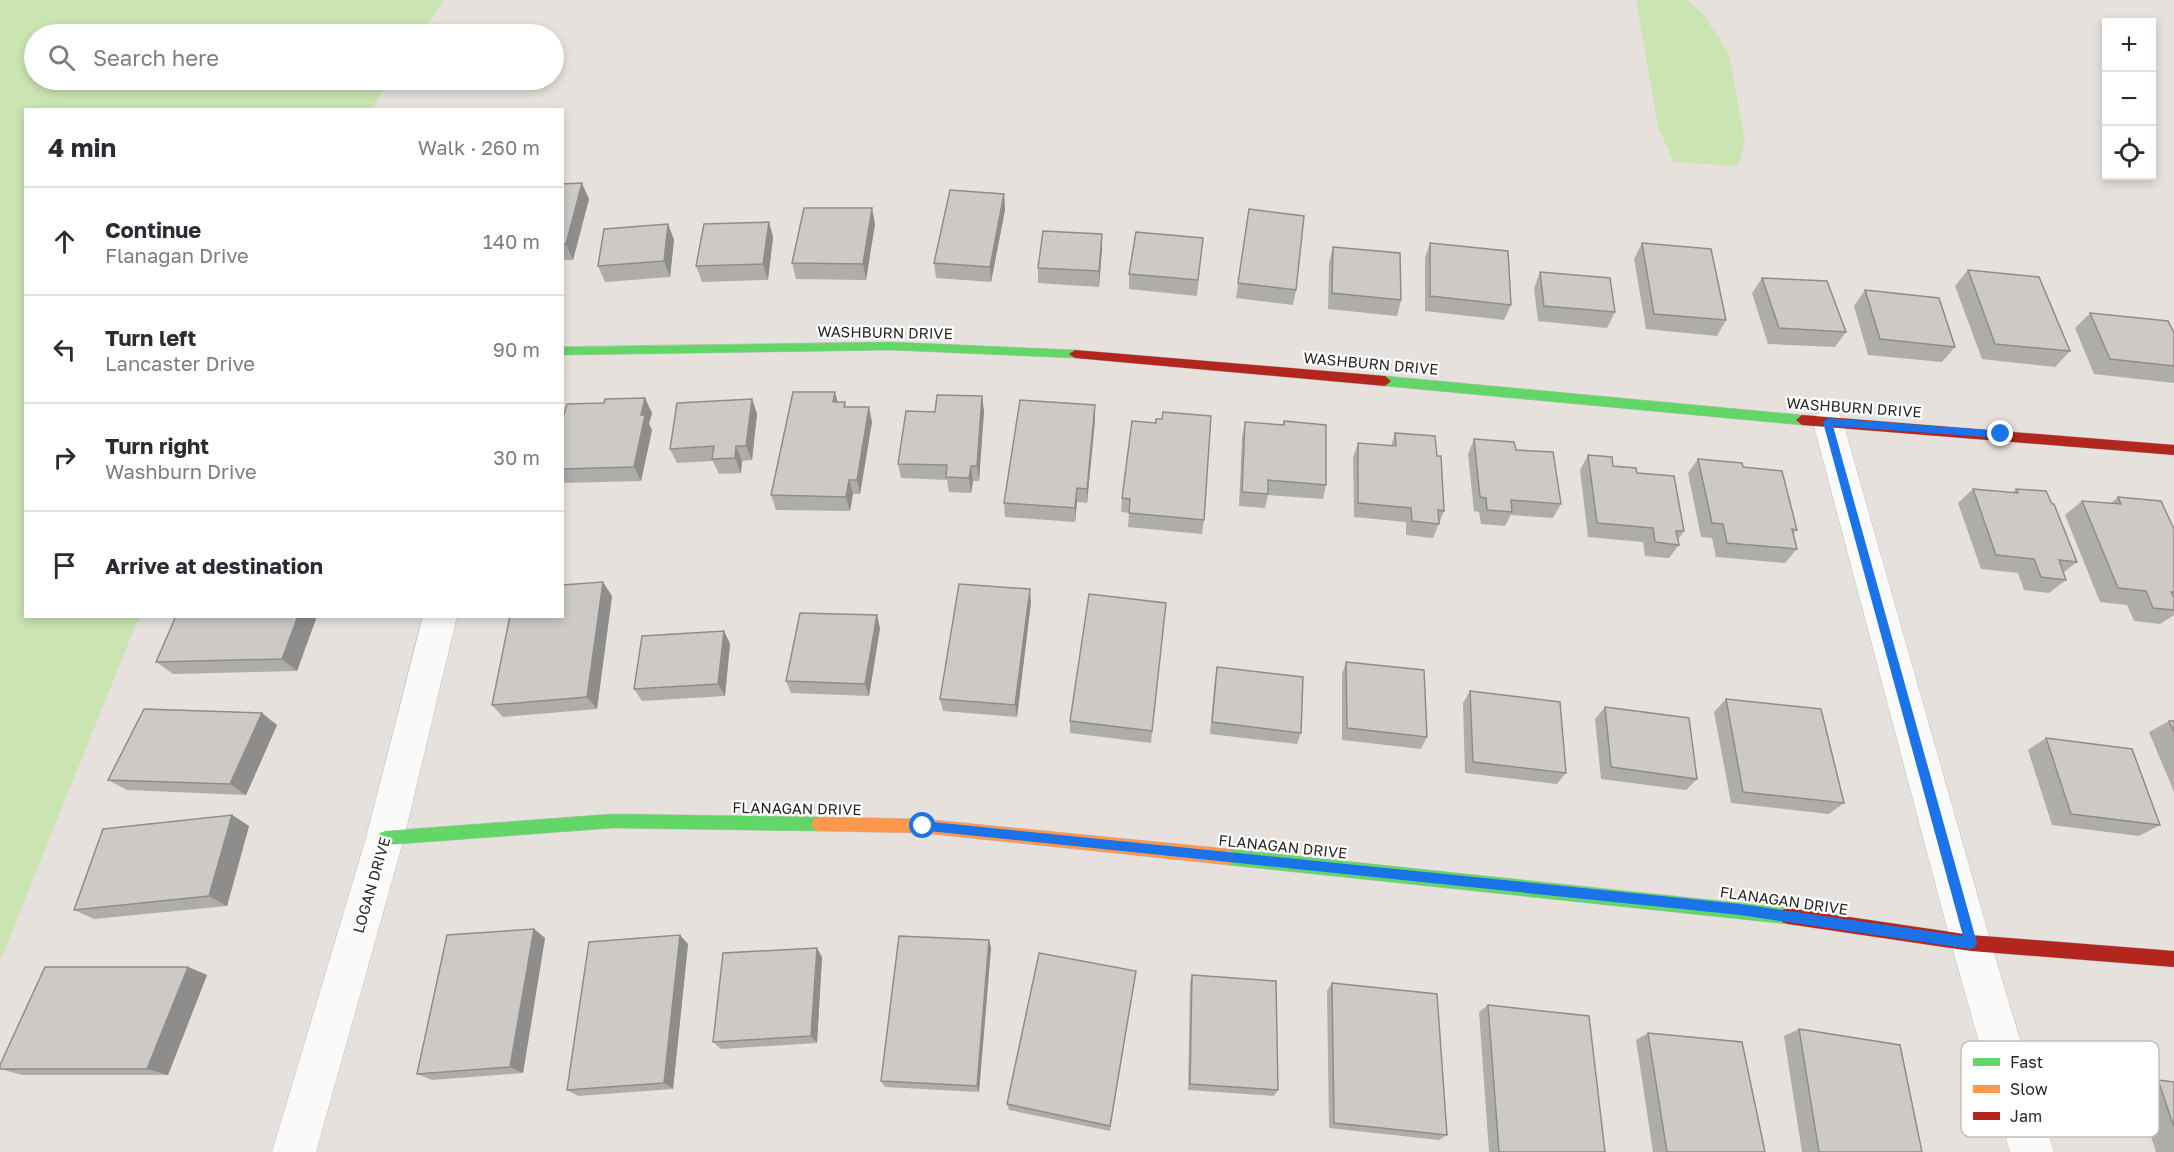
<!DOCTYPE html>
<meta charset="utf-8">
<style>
:root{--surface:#fff;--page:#f2f2f3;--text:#2b2b33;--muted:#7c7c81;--line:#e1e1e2}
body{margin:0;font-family:"Golos Text",sans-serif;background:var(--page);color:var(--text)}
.controls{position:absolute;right:18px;top:18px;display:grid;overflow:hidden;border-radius:0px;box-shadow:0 3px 9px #0003}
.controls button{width:54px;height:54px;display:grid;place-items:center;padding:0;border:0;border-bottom:2px solid var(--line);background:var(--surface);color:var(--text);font:30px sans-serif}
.stop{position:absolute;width:18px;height:18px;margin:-14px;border:4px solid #1a73e8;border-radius:50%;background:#fff}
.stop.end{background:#1a73e8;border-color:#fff;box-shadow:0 2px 6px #0008}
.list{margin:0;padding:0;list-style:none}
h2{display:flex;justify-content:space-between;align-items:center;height:78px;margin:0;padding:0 24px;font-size:26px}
h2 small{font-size:20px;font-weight:400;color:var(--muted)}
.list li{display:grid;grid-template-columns:39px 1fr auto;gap:18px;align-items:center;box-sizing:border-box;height:108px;padding:0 24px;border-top:2px solid var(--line)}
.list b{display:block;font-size:22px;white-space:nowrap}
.list p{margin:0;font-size:20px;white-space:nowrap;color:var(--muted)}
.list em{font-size:20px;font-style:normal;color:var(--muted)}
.icon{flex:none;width:33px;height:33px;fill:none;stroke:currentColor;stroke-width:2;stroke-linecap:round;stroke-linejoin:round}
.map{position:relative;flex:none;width:2174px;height:1152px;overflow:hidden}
.search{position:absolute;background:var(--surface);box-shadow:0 3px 9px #0003;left:24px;top:24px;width:540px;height:66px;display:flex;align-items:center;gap:15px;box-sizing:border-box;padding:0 21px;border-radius:33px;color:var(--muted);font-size:22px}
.panel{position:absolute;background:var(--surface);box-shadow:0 3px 9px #0003;left:24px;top:108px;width:540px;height:510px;border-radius:0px}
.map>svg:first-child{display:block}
.green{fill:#cae4b2}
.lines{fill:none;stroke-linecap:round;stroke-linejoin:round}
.street-casing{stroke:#bfbebe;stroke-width:1}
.fast-casing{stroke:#bfbebe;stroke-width:1}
.slow-casing{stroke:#bfbebe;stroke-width:1}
.jam-casing{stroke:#bfbebe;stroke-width:1}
.street{fill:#fbfafa;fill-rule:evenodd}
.fast{fill:#63d668;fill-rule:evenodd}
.slow{fill:#ff974d;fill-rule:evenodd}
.jam{fill:#b3261e;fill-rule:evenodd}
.wall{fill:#afadaa}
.shaded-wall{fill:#8f8d8b}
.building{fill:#ccc9c6;stroke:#8f8d8b;stroke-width:1.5}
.route{fill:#1a73e8}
.labels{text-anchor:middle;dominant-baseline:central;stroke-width:4.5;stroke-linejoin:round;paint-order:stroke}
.street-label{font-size:15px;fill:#272727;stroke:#fff}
.key{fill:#fff;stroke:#bebebe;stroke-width:1.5}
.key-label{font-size:16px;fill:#272727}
</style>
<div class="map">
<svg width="2174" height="1152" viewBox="0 0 2174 1152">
<rect width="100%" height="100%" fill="#e6e1dc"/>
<path class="green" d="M0,0H444L421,34H34V80H391L371,109L26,110V616L139,617L0,961Z
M1636,0H1688L1703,14L1729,54L1745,142L1738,166L1674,162L1658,127Z"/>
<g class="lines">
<g class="street-casing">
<path id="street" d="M1828,410L1839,414L1843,422L1991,943L2054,1152H2010L1951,943L1813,422L1817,414Z
M423,616H457L404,838L316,1152H272L366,838Z"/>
</g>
<g class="fast-casing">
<path id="fast" d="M891,342L1075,350L1081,354L1075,358L891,350L562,355V347Z
M1385,376L1802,415L1808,420L1802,425L1385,386L1379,381Z
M613,814L819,817L824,819L827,824L824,829L819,831L613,828L385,845L380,843L377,838L380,833L385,831Z
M1229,849L1788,908L1794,910L1796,916L1794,922L1788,924L1229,865L1224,862L1221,857L1224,852Z"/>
</g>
<g class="slow-casing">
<path id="slow" d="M819,817L923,819L1229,849L1234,852L1237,857L1234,862L1229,865L923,833L819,831L814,829L811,824L814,819Z"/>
</g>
<g class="jam-casing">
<path id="jam" d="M1075,350L1385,376L1391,381L1385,386L1075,358L1069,354Z
M1802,415L2174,445V455L1802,425L1796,420Z
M1788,908L1971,935L2174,951V967L1971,951L1788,924L1782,922L1780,916L1782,910Z"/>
</g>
<use href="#street" class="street"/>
<use href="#fast" class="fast"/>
<use href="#slow" class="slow"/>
<use href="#jam" class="jam"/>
</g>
<path class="wall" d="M562,184L589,199L573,260H562Z
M1004,194L1005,210L991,282L936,278L934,263Z
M1249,209L1296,290L1293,305L1236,298Z
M769,222L773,237L768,280L702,282L696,266Z
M668,224L674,240L670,277L605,282L598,266Z
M875,224L866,280L796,279L792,263Z
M1203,238L1197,296L1129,289V274Z
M1430,243L1511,305L1504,320L1425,311V258Z
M1642,243L1726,320L1717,336L1646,329L1634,259Z
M1333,247L1401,300L1397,316L1328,309L1329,263Z
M1102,250L1099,287L1038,283V268Z
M1968,270L2070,351L2055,367L1982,359L1955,286Z
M1540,272L1615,312L1607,328L1538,321L1534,288Z
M1762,278L1846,332L1835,347L1768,344L1752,293Z
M1865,290L1955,347L1942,362L1868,355L1854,306Z
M2090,313L2174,333V383L2094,374L2075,328Z
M752,399L757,414L752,460L742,461L741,473L719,474L713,461L677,463L670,449Z
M837,402H845L846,407L872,422L860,494H853L850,511L776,510L771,495Z
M1095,405V420L1087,503L1077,502L1075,522L1005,517L1004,503Z
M984,411L979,481H973L971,493L949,492L947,480L901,478L898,464L935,412Z
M652,413L649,424L652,430L641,481L562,483V421Z
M1132,421L1204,520L1202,534L1128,527L1129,513L1121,512L1122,498Z
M1284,421L1326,485L1323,499L1268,495L1265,508L1239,506L1242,437L1245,422L1283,425Z
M1395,433L1437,456L1444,511L1433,538L1406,535V522L1354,517L1353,458L1358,443L1391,446Z
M1474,439L1516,450L1561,504L1553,518L1511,515L1505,526L1481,524L1479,512L1474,511L1468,454Z
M1588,455L1613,466L1637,473L1684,531L1678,540L1679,545L1669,558L1645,556L1643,542L1588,537L1580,470Z
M1698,459L1797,530L1793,534L1797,549L1785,563L1716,557L1712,538L1701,537L1688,473Z
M1973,489L2012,493L2016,489L2077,562L2063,573L2066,580L2049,593L2024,590L2018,573L1981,569L1958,503Z
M2118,497L2174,529V615L2160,624L2134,621L2127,605L2100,602L2065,515L2082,501L2111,503Z
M612,596L597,709L503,717L492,705Z
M1031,602L1017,717L943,711L940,699Z
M1166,603L1151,743L1070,733V721Z
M317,616L297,671L173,674L156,662Z
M880,628L869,696L791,693L786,681Z
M724,631L730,644L725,696L642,701L634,689Z
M1346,662L1427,737L1421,749L1342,740V674Z
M1217,667L1301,733L1297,744L1210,734L1215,679Z
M1470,691L1566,773L1557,784L1465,773L1463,703Z
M1726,699L1844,803L1829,814L1731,803L1714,712Z
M1605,707L1697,779L1686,790L1601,779L1595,719Z
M2169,721H2174V792L2149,732Z
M277,725L246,795L127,790L108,780Z
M2046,738L2160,825L2139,836L2052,825L2028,750Z
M232,815L249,826L227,906L94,919L74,910Z
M534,929L545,938L523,1073L432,1080L417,1074Z
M989,940L991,948L979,1092L885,1087L881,1081Z
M688,944L673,1089L578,1096L567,1090Z
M822,957L817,1043L721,1049L713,1042Z
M188,967L207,975L168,1075H22L0,1069V1065Z
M1136,971L1110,1131L1009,1110L1007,1104Z
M1192,975L1278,1090L1274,1096L1188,1090L1190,983Z
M1332,983L1447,1135L1439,1140L1329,1128L1327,991Z
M1488,1005L1605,1152H1489L1479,1012Z
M1799,1029L1922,1152H1802L1784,1036Z
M1648,1033L1765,1152H1653L1636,1040Z
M2158,1080L2174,1082V1152H2156L2135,1086Z"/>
<path class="shaded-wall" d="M582,183L589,199L573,260L566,244Z
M1004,194L1005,210L991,282L990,267Z
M872,208L875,224L866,280L863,264Z
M769,222L773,237L768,280L763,264Z
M668,224L674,240L670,277L664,261Z
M1102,234V250L1099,287V271Z
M835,392L839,407L833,402Z
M982,396L984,411L979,481L977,466Z
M645,398L652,413L649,424L652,430L641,481L634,467L641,415Z
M752,399L757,414L752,460L746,446Z
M1095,405V420L1087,503V489Z
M869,407L872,422L860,494L857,480Z
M736,446L742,461L741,473L735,458Z
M971,466L973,481L971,493L969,478Z
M849,480L853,494L850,511L846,497Z
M1077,488V502L1075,522V508Z
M603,582L612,596L597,709L587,697Z
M1030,589L1031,602L1017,717L1015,705Z
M877,615L880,628L869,696L865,684Z
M298,616H317L297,671L282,659Z
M724,631L730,644L725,696L718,684Z
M262,713L277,725L246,795L230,784Z
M232,815L249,826L227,906L209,896Z
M534,929L545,938L523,1073L510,1067Z
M680,935L688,944L673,1089L664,1083Z
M989,940L991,948L979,1092L977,1086Z
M817,948L822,957L817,1043L811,1036Z
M188,967L207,975L168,1075L147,1069Z"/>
<path class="building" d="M582,183L566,244H562V184Z
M950,190L1004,194L990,267L934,263Z
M804,208H872L863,264L792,263Z
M1249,209L1304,216L1296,290L1238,283Z
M769,222L763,264L696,266L704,224Z
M668,224L664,261L598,266L604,229Z
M1043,231L1102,234L1099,271L1038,268Z
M1136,232L1203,238L1198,280L1129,274Z
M1430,243L1508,251L1511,305L1430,296Z
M1642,243L1711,249L1726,320L1654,314Z
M1333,247L1400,253L1401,300L1332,293Z
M1968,270L2039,277L2070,351L1995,344Z
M1540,272L1610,278L1615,312L1544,306Z
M1762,278L1827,281L1846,332L1779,328Z
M1865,290L1939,298L1955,347L1880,339Z
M2090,313L2168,321L2174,333V366L2110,359Z
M793,392H835L833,402H845L844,407H869L857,480H849L846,497L771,495Z
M937,395L982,396L977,466H971L969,478L946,477L947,465L898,464L906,411L935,412Z
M645,398L641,415H645L634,467L562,469V421L567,404L604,403L605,399Z
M752,399L746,446H736L735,458L712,459L714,446L670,449L677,403Z
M1020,400L1095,405L1087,489L1077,488L1075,508L1004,503Z
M1163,412L1211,416L1204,520L1129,513L1130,499L1122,498L1132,421L1156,423V419H1162Z
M1284,421L1326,425V485L1268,480V494L1242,492L1245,422L1284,425Z
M1395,433L1435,436L1437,456H1441L1444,511L1438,510L1439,524L1412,521L1411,508L1358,503V443L1396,446Z
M1474,439L1514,442L1516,450L1553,452L1561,504L1511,500L1512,512L1487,510L1486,498L1480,497Z
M1588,455L1612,457L1613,466L1636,468L1637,473L1674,476L1684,531H1676L1679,545L1655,542L1653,528L1597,523Z
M1698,459L1742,463L1743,467L1782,471L1797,530L1792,529L1797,549L1727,543L1723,524L1712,523Z
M1973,489L2018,493L2016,489L2046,491L2052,504H2054L2077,562L2059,560L2066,580L2041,577L2034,559L1996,555Z
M2118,497L2161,501L2174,529V592H2171L2174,598V610L2153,608L2146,591L2118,588L2082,501L2121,504Z
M603,582L587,697L492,705L510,616H562V585Z
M959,584L1030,589L1015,705L940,699Z
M1089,594L1166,603L1152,731L1070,721Z
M800,613L877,615L865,684L786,681Z
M176,616H298L282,659L156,662Z
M724,631L718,684L634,689L642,636Z
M1346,662L1424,670L1427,737L1347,728Z
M1217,667L1303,677L1301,733L1212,722Z
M1470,691L1560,702L1566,773L1473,762Z
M1726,699L1821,709L1844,803L1743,792Z
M1605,707L1689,718L1697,779L1611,767Z
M144,709L262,713L230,784L108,780Z
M2169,721H2174V732Z
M2046,738L2132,749L2160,825L2071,814Z
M232,815L209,896L74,910L103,829Z
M534,929L510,1067L417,1074L447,935Z
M680,935L664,1083L567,1090L589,942Z
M899,936L989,940L977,1086L881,1081Z
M817,948L811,1036L713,1042L723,953Z
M1039,953L1136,971L1110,1126L1007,1104Z
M45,967H188L147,1069H0V1065Z
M1192,975L1276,981L1278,1090L1190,1084Z
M1332,983L1437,994L1447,1135L1334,1123Z
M1488,1005L1589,1016L1605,1152H1499Z
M1799,1029L1900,1045L1922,1152H1819Z
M1648,1033L1742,1042L1765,1152H1667Z
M2158,1080L2174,1082V1127Z"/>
<path class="route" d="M1828,418L2001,431L2005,434L2001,438L1833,426L1977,943L1975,947L1971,949L1740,915L919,830V823L923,821L1740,904L1963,936L1823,422Z"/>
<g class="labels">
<g class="street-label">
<text transform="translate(885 332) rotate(1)">WASHBURN DRIVE</text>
<text transform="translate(1371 363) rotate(5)">WASHBURN DRIVE</text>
<text transform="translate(1854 407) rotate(4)">WASHBURN DRIVE</text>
<text transform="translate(797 808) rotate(1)">FLANAGAN DRIVE</text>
<text transform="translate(1283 846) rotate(6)">FLANAGAN DRIVE</text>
<text transform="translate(371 885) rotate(-74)">LOGAN DRIVE</text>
<text transform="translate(1784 900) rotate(8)">FLANAGAN DRIVE</text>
</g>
</g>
<rect x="1961" y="1041" width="198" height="96" rx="9" class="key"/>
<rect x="1973" y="1058" width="27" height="8" fill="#63d668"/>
<rect x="1973" y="1085" width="27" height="8" fill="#ff974d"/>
<rect x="1973" y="1112" width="27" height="8" fill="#b3261e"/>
<g class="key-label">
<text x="2010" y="1068">Fast</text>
<text x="2010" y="1095">Slow</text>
<text x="2010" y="1122">Jam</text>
</g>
</svg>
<div class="controls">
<button>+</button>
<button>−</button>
<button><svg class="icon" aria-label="locate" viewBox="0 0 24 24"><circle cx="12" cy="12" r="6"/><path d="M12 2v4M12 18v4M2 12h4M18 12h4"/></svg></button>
</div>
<div class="stop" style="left:923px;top:826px"></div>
<div class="stop end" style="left:2001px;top:434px"></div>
<div class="search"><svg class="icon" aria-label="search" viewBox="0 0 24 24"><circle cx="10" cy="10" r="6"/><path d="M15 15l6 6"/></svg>Search here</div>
<section class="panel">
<h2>4 min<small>Walk · 260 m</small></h2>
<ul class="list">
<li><svg class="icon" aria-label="ahead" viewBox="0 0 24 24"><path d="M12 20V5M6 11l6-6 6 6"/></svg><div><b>Continue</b><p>Flanagan Drive</p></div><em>140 m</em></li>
<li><svg class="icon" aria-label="left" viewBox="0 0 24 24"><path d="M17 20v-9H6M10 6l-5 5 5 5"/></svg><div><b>Turn left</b><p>Lancaster Drive</p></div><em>90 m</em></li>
<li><svg class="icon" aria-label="right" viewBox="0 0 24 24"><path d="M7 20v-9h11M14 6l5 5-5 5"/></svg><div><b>Turn right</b><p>Washburn Drive</p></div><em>30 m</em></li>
<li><svg class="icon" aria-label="arrive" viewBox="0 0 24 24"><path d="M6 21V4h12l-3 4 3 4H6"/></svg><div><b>Arrive at destination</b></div></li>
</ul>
</section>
</div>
